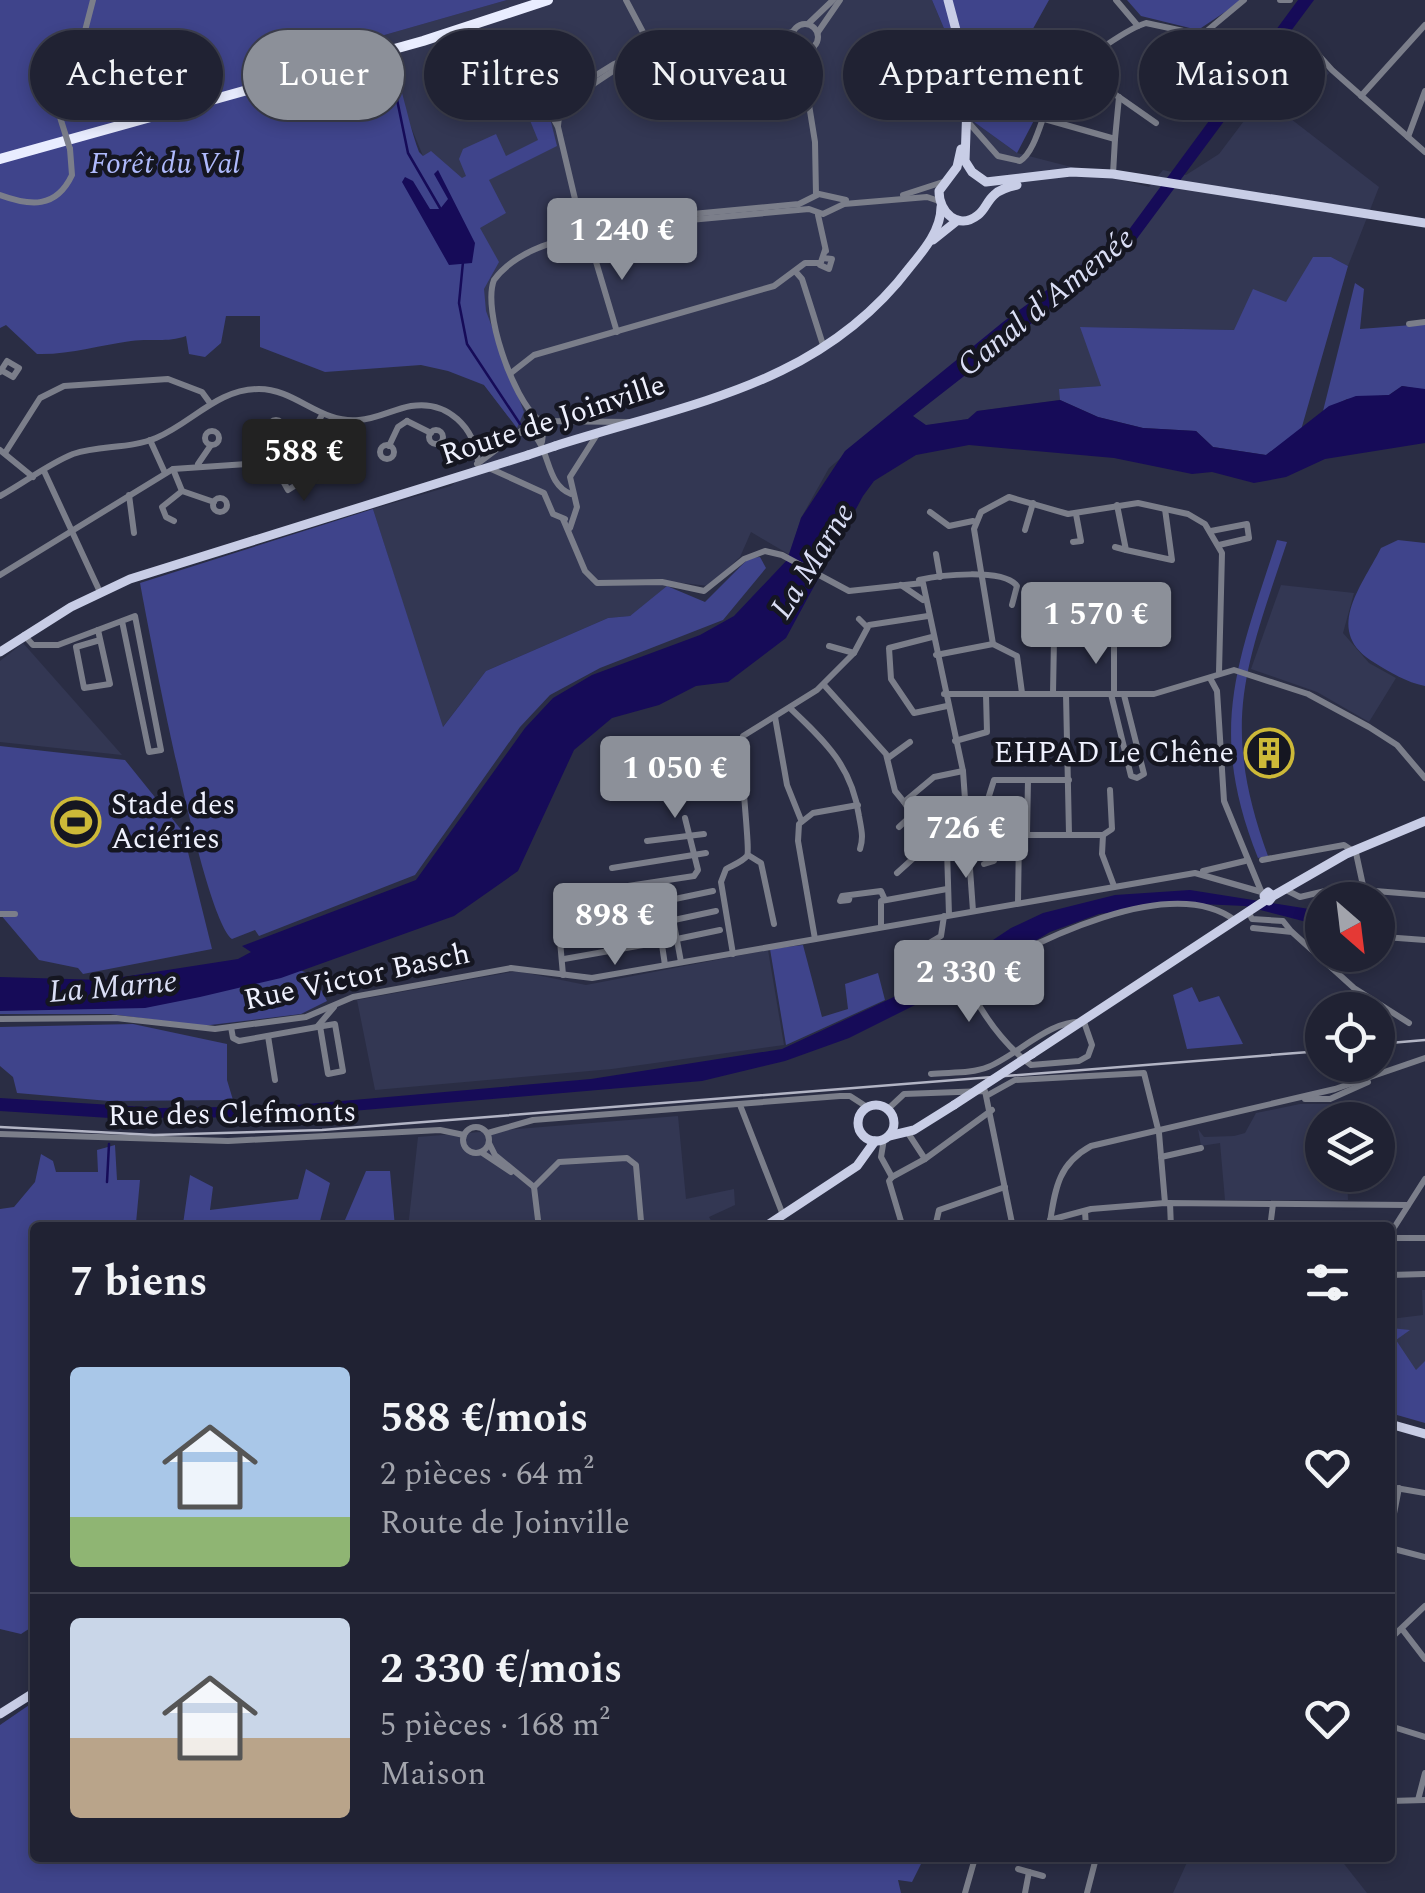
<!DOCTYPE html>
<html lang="fr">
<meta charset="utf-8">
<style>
:root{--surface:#202233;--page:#2d2f3f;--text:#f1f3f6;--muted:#a2a4ac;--line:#3d3f4e;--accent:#8c9099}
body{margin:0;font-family:Spectral,serif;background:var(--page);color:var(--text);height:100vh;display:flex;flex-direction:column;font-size:38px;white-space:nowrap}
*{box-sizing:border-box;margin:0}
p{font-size:32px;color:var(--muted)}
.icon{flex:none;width:55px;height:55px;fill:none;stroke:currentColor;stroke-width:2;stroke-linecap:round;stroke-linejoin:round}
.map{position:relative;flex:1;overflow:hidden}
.drawer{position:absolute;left:30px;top:1222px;width:1365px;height:640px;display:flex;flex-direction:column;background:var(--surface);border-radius:10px;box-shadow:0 5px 15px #0003,0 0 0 2px var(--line)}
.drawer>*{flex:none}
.top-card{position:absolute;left:30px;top:30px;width:1365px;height:90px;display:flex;gap:20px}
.needle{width:65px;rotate:152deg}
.tools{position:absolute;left:1305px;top:882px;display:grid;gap:20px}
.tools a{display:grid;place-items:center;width:90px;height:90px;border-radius:50%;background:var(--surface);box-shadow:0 5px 15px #0003,0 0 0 2px var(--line);font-size:50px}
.price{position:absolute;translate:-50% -85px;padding:0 22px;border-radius:10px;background:var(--accent);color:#fff;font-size:32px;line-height:65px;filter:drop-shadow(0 2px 5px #0008)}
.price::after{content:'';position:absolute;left:50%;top:60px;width:30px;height:22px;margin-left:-15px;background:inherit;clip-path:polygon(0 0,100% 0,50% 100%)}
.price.current{background:#222;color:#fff}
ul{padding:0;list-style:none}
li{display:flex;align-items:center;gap:30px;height:250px;padding:0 40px}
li+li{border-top:2px solid var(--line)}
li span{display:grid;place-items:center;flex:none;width:280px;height:200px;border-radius:10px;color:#555}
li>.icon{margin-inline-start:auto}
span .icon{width:120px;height:120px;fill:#fffc;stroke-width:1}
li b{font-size:42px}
h2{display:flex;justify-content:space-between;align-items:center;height:120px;padding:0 40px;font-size:42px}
.pill{padding:0 35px;border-radius:45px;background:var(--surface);box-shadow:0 5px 15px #0003,0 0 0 2px var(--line);font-size:35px;line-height:90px}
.pill.current{background:var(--accent);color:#fff}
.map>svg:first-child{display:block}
</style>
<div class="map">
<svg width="1425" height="1893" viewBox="0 0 1425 1893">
<rect width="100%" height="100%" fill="#2a2d44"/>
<g fill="#333753">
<polygon points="507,0 932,0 951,45 963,114 1017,153 1149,187 1163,170 1186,175 1219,154 1302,44 1329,73 1291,119 1379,187 1348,266 1331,257 1286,302 1234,330 1081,327 1101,386 1060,389 1060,400 978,411 968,419 923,426 903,406 829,468 801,518 790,555 751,532 740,557 709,586 674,582 630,616 608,618 486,671 442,728 373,509 451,486 517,428 484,385 423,156 404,110 396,62 381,36"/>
<polygon points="1281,585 1354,593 1343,633 1369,663 1396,678 1369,722 1317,692 1251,669"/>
<polygon points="23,643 122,755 0,742 0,661"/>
<polygon points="768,950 784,1045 612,1069 375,1090 357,1000 517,971 586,985"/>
<polygon points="1300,1104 1334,1104 1340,1119 1380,1112 1388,1155 1378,1157 1378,1120 1322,1120 1322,1175 1347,1175 1348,1200 1225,1200 1220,1143 1201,1146 1198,1129 1204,1137 1234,1136 1245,1133 1256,1113"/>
<polygon points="678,1116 686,1199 734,1189 735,1205 709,1217 715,1227 408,1228 418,1137"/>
<polygon points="1422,1290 1425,1290 1425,1422 1390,1413 1390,1319 1423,1315"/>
<polygon points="1189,1858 1330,1858 1341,1860 1367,1893 1173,1893"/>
</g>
<g fill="#3f448b">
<path d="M0 0H507L381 36C401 72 405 114 419 152L423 156 431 151 462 178 466 176 459 159 463 149 496 134 506 156 538 140 529 118 539 113 551 122 557 146 489 180 506 213 480 228 499 262 484 289 486 311 524 412 517 428 484 385 448 371 421 365 325 372 260 347V316H226L221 343 205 357 189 354 186 336C167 343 151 338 131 341 100 345 69 355 37 354L6 325 0 328Z"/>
<polygon points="932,0 1049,0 1020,52 1053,84 1017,153 963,114 951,45"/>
<polygon points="1127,0 1243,0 1198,30 1141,16"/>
<polygon points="1313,257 1331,257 1348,266 1301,430 1266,455 1213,447 1196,431 1143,428 1098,417 1060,400 1059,389 1101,386 1080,327 1234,330 1253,289 1286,302"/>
<polygon points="1355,283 1364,289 1360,329 1425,324 1425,390 1402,386 1389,395 1347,399 1323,411"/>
<path d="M373 509 443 727 486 671 608 618 630 616 667 586 705 602 749 558 760 557 766 568 723 620 600 668 550 695 520 727 415 875 259 936 255 930 232 939C203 917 150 636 140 583Z"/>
<path d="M1277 540 1287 542C1245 669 1220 723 1268 856L1258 858C1207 730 1237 664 1277 540Z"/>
<path d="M1398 540 1425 543V686C1406 682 1391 673 1375 663 1323 632 1360 589 1381 548Z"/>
<polygon points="0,746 125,760 183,832 212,949 83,974 78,968 39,960 0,914"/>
<polygon points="803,945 822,1017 848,1009 845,984 878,973 885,1000 786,1045 770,949"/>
<polygon points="297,969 313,975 327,1001 301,1014 202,1026 110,1014 0,1014 0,1004"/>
<polygon points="1192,987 1199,1002 1219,996 1243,1044 1187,1049 1173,995"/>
<polygon points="133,1024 227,1044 227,1080 233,1100 109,1101 17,1093 13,1077 0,1066 0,1027"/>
<polygon points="115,1145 117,1180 140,1180 136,1223 183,1224 190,1175 213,1187 210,1210 298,1199 306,1169 330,1183 320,1221 342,1227 366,1171 390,1171 395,1227 35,1228 35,1625 21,1634 0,1629 0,1209 14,1207 35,1182 41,1154 53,1161 56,1172 98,1172 97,1150"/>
<polygon points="1390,1328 1410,1330 1396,1340 1416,1370 1425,1361 1425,1423 1390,1413"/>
<polygon points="35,1701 35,1858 924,1858 912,1882 898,1880 901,1893 0,1893 0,1725"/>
</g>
<g fill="#160b58">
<polygon points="1298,0 1314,0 1133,244 913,416 926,425 968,419 977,411 1060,400 1098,417 1143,428 1196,431 1213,447 1266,455 1329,406 1356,396 1389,395 1402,386 1425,389 1425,443 1325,459 1286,477 1254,483 1212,472 1192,474 1114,458 969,445 916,455 874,481 863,496 786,638 728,682 696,686 659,705 612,718 574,750 518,871 454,916 281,978 200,997 145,1008 0,1011 0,977 103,980 238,959 251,952 242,946 416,880 525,728 553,698 592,675 700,635 734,616 787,560 801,518 845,451 1003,322 1128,231"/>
<polygon points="438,170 475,243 472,263 449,265 402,182 405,177 413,181 430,209 440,209 448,199 434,174"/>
<polygon points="1190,890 1322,911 1322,926 1245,906 1179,903 1099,914 1050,932 997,964 849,1038 785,1061 702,1081 282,1117 110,1118 0,1111 0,1098 160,1108 285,1106 591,1079 782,1049 939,976 1011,928 1043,913 1115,895"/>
</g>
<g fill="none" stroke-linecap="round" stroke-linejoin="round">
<g stroke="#160b58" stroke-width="2.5">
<polyline points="394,85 408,153 440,208"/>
<polyline points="463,262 459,303 467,344 520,424"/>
<polyline points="107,1182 109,1144"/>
</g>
<g stroke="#7b7e8a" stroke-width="6">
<polyline points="626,0 654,53"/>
<polyline points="1116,0 1138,26"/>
<polyline points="1280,0 1290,0"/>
<polyline points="809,23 833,0"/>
<circle cx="805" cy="37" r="13"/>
<polyline points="818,32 840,0"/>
<polyline points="1305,40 1332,70 1425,152"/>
<polyline points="800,49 815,142 816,195"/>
<polyline points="812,76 814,47"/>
<polyline points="1096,81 1156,123"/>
<polyline points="557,93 572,90 614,64 653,49 781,36 794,31"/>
<polyline points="1361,96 1425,25"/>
<polyline points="562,105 616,69 646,56 794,44"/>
<polyline points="550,112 558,127 579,216"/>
<polyline points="59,114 59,91 80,50 93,0"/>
<polyline points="1041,118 1115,139 1119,97"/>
<path d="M969 123 998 156 1020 161C1038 150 1043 106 1057 86 1069 69 1126 29 1146 23L1202 35 1244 0"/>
<polyline points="558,126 561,98 555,92 545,93 541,101 544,109 559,110"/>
<polyline points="1408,137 1425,91"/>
<polyline points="1113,174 1115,139"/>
<path d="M0 195C30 206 56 209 72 175L70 149"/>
<polyline points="903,195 943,182"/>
<polyline points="818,215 826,251"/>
<polyline points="592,233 591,245 617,332"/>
<polyline points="566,235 585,215 607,222 799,204 819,194 846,200"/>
<polyline points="823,258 832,259 829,269 820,265 825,250"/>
<polyline points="795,271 802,279 824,348"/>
<polyline points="1409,324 1425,322"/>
<polyline points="0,372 7,361 19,368 13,377 1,370"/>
<polyline points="511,373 534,355 774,286 805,263 820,263"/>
<path d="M538 419C513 399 482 310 494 280 519 246 568 239 602 228L809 209 823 214 844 204 927 197 939 201"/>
<polyline points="539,419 544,425 542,442"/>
<circle cx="276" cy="427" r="7"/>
<polyline points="407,421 431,433"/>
<polyline points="542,421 628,422"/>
<path d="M283 424C306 415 334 439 338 461"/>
<circle cx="436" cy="437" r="7"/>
<circle cx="212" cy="438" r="7"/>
<path d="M519 433 531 432C551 449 545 484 571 494"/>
<polyline points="474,439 486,446 499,446"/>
<polyline points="150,440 165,473"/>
<circle cx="387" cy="452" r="7"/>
<polyline points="389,446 398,427 407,421"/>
<polyline points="0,450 33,477"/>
<polyline points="5,453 40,398 64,386 168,379 202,392 210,403"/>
<circle cx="338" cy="468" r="7"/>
<polyline points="198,464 211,445"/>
<polyline points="477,464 529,425 529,413"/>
<polyline points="489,468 544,493 553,514 565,519"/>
<polyline points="173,469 182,491 162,507 166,517 174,521"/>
<polyline points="44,471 100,592"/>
<path d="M291 477 296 485 288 490 283 481C295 474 312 431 322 415"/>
<polyline points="182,491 214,502"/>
<polyline points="129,495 134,533"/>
<path d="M0 496C24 483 48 464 73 454 100 445 130 449 156 438 192 423 217 389 259 389 296 389 320 424 359 420 377 419 394 409 411 406 448 400 475 428 478 462"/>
<circle cx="220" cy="505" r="7"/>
<polyline points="1117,505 1126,550 1172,560 1165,509"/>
<polyline points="930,512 949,526 973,521"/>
<polyline points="563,519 585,571 597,583 662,582 704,591 744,559 765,551 782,555 849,591 923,583 963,771 973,911"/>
<polyline points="570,528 577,507 570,477 598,433"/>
<polyline points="1025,530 1033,503"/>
<polyline points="1211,531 1247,524 1249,538 1219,545"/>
<polyline points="1073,542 1081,541 1076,514"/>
<polyline points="1115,547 1126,550"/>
<polyline points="936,554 940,577"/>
<polyline points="0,575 173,469 247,464"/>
<path d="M919 580C940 575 1003 568 1017 586L1012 605"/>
<polyline points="901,585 923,600"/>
<polyline points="859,619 867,627"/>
<polyline points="1114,626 1114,694"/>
<polyline points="98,630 110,684 84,688 76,647 100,640"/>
<polyline points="24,635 33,645 58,645 135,616 161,750 149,752 122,621"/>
<polyline points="932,637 889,648 891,679 914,713 947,706"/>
<polyline points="993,644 974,529 981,512 1009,497 1068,514 1138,503 1188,514 1205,524 1222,553 1219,672"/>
<polyline points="993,644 1017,656 1022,693"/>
<polyline points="829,646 854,653"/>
<polyline points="936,655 993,644"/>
<polyline points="1210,678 1217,691 1224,801 1261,891"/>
<polyline points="824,685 886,754 895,791 904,802"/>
<polyline points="1053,693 1054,639 1114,640"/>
<polyline points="944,694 1154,694 1234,670 1308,694 1369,727 1397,745 1425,778"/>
<polyline points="1066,694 1069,834"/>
<polyline points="1111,694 1131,776 1137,778 1144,774 1124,695"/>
<path d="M791 709C826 742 852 767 859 816 861 828 864 837 860 849"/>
<polyline points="775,717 787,785 801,820"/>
<polyline points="955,741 987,732 986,695"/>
<polyline points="888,758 910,742"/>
<polyline points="714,782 740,787"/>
<polyline points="983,801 988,799 994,780 1069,780"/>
<polyline points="899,827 912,815 904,802 934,777 963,771"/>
<polyline points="1027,833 1028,780"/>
<polyline points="1103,835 1112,829 1110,790"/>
<polyline points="647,841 704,834"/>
<polyline points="947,850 949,915"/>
<polyline points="748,855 761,863 774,924"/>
<polyline points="1262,860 1344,845 1356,853 1364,890"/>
<polyline points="984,864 994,861 997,835 1019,835"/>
<polyline points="612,868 706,853"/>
<polyline points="1203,871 1245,861"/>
<polyline points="897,873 918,854 958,848"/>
<polyline points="666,881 681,962"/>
<polyline points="653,885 665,965"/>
<polyline points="1288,891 1300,897 1338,888 1425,895"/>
<polyline points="582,893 694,876 698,870 685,818"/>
<polyline points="850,895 849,900 840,901 842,896 881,891 885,900"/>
<polyline points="670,900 713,891"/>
<polyline points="1018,902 1019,835 1103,835 1102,854 1114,886"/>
<polyline points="611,913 653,903"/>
<polyline points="1249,913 1252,919 1283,921 1291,931"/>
<polyline points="0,914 15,914"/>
<polyline points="558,918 563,975"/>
<polyline points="674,920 716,911"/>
<polyline points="881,927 881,901 947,889"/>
<polyline points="1253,928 1292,932 1354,988 1409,1023"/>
<polyline points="614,932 656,922"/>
<polyline points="1384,937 1425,940"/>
<polyline points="677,939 720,930"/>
<polyline points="815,939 798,841 799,824 813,813 858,805"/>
<path d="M733 954 721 882 726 869C733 865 742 862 747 856 751 850 738 760 743 736L817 690 854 653 869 625 928 616"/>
<polyline points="564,959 660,942"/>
<polyline points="902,959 941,936 944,916"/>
<polyline points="0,1019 116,1018 215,1029 306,1017 353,997 511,968 592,978 1195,873 1265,893"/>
<polyline points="231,1027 233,1038 239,1041 317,1027 334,1007"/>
<polyline points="317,1027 335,1024 343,1071 328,1074 320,1026"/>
<polyline points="268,1036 275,1080"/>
<path d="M931 1074C949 1072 971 1074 988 1067 1018 1055 1050 1019 1084 1022L1092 1045 1088 1056 1079 1061 1031 1065C1004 1045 985 1018 969 988L974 978C1032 943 1171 871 1236 921"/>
<polyline points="988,1095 1015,1080 1144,1073 1159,1133 1165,1203"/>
<polyline points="1305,1099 1330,1099 1368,1082"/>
<polyline points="740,1105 783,1215"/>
<polyline points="888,1109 904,1094 985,1091 1013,1228"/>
<circle cx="476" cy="1140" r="13"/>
<polyline points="488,1133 533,1120 840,1096 850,1096 867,1107"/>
<polyline points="0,1134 228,1141 440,1130 464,1135"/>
<polyline points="884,1139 881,1157 892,1177 925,1159 908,1133"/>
<polyline points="489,1143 495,1155 534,1187 539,1228"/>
<polyline points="481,1152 511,1172"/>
<polyline points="1161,1157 1201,1148"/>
<polyline points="925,1159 992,1110"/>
<polyline points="892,1177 889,1181 903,1228"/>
<polyline points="534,1187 559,1162 627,1158 636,1165 641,1221 635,1228"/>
<polyline points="1170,1203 1171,1228"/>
<polyline points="1085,1211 1086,1228"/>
<polyline points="1050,1220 1091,1209 1165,1203 1408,1205"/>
<polyline points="1306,1225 1306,1228"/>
<polyline points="926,1228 936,1223 939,1210 1005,1187"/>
<path d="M1049 1228C1055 1192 1056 1165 1091 1146L1335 1089 1425 1058"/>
<polyline points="1270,1228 1273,1204"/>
<polyline points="1390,1234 1425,1179"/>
<polyline points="1390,1238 1425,1238"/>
<polyline points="1390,1275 1425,1274"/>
<polyline points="1390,1487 1425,1493"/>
<polyline points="1390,1534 1399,1488"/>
<polyline points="1390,1548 1425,1557"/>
<polyline points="1402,1629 1425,1659"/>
<polyline points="1390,1639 1425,1606"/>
<polyline points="1390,1726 1425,1737"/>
<polyline points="1418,1800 1425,1773"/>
<polyline points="1390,1801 1425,1800"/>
<polyline points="1272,1858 1283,1858"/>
<polyline points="1018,1869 1043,1876"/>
<polyline points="965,1893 975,1858"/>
<polyline points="1025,1893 1029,1872"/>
<polyline points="1087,1893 1096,1858"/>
</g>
<g stroke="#c8cde6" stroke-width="9">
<polyline points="948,0 968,75 965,161 972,172 986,182 1071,172 1113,174 1425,223"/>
<path d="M961 149 957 167 939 191C939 212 958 231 978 215 985 210 987 201 994 195 1000 189 1008 187 1017 185"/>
<polyline points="933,240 958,220"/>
<path d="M555 446C689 403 820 386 910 267 924 250 941 230 941 207"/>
<polyline points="0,652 71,607 130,579 528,455"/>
<polyline points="1273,896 1269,901 1264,896 1268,892 1273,896 1346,854 1425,821"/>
<polyline points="1032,1054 1266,900"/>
<circle cx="876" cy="1123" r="18"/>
<polyline points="889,1136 914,1130 954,1105"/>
<polyline points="763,1228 857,1166 875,1141"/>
<polyline points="1390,1424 1425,1434"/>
<polyline points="0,1714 35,1692"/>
</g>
<polyline stroke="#e9edff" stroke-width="10" points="0,159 423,41 548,0"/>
<g stroke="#b3b5c5" stroke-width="2.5">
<polyline points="1378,1044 1425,1040"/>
<polyline points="0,1127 154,1135 322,1130 1322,1051"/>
</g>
<polyline stroke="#7b7e8a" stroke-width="6" points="59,114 70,149"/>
<g stroke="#c8cde6" stroke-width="9">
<polyline points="528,455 555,446"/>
<polyline points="954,1105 1032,1054"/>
</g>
</g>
<defs>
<g id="building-ring" transform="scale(2.5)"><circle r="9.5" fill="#151621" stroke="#cdb938" stroke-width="1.5"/><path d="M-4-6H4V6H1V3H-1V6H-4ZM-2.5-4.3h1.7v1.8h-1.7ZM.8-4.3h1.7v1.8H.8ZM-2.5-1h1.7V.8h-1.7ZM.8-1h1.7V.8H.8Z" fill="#cdb938"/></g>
<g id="stadium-ring" transform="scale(2.5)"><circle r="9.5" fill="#151621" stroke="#cdb938" stroke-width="1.5"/><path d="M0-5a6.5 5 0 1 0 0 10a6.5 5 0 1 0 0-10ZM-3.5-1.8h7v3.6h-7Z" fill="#cdb938"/></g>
</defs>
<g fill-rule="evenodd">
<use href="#building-ring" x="1269" y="753"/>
<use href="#stadium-ring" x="76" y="822"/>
</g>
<g text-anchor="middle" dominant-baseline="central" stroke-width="9" stroke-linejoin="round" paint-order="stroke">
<g font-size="30" font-style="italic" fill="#afbafc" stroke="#151621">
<text x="165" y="164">Forêt du Val</text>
</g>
<g font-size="30" fill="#eff1fe" stroke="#151621">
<text transform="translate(553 420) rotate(-18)">Route de Joinville</text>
<text transform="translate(357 977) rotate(-12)">Rue Victor Basch</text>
<text transform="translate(232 1114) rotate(-1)">Rue des Clefmonts</text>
</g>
<g font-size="30" fill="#eff1fe" stroke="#151621" text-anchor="end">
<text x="1234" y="753">EHPAD Le Chêne</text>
<text x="111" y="805" text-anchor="start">Stade des<tspan x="111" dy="34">Aciéries</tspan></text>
</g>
<g font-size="32" font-style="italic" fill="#dadef5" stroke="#151621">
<text transform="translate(1046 302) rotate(-39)">Canal d'Amenée</text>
<text transform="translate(813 561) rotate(-58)">La Marne</text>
<text transform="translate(113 987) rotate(-5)">La Marne</text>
</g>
</g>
</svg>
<div class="tools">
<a><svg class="needle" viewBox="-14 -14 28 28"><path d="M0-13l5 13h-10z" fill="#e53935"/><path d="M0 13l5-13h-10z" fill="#a2a4ac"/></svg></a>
<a><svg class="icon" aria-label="locate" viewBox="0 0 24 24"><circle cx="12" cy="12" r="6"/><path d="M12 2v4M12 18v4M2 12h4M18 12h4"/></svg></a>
<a><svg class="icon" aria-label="layers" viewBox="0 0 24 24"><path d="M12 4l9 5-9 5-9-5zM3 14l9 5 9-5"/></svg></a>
</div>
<b class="price" style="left:622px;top:283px">1 240 €</b>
<b class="price current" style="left:304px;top:504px">588 €</b>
<b class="price" style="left:1096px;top:667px">1 570 €</b>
<b class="price" style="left:675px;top:821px">1 050 €</b>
<b class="price" style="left:966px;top:881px">726 €</b>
<b class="price" style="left:615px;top:968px">898 €</b>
<b class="price" style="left:969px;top:1025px">2 330 €</b>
<div class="top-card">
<a class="pill">Acheter</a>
<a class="pill current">Louer</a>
<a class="pill">Filtres</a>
<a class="pill">Nouveau</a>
<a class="pill">Appartement</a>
<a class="pill">Maison</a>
</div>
<section class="drawer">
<h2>7 biens<svg class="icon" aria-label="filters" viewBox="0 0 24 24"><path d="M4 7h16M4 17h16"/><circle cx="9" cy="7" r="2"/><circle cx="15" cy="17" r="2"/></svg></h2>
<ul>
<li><span style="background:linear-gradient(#a9c7e8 75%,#8fb573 0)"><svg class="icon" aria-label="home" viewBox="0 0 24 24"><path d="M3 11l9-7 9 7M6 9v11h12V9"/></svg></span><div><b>588 €/mois</b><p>2 pièces · 64 m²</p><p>Route de Joinville</p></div><svg class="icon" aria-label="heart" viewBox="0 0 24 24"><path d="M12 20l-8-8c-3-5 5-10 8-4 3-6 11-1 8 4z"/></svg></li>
<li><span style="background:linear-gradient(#c9d6e8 60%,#b9a48a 0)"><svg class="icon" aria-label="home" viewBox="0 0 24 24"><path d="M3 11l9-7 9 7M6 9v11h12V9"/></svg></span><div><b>2 330 €/mois</b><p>5 pièces · 168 m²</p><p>Maison</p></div><svg class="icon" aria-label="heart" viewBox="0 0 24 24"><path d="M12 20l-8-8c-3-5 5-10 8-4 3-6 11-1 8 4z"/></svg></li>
</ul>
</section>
</div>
